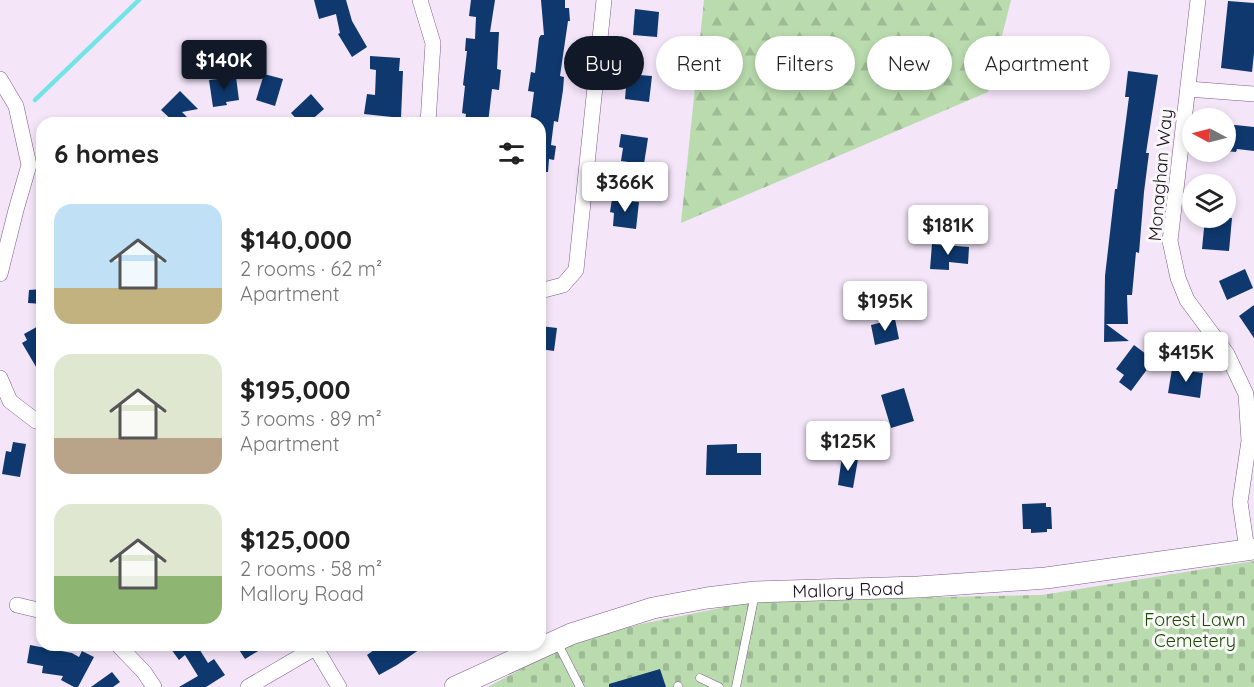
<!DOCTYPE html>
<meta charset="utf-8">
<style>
:root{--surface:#fff;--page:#f6f6f6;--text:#222;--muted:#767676;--accent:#111827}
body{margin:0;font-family:Quicksand,sans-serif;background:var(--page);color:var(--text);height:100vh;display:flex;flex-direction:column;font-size:22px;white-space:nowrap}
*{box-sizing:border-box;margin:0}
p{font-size:20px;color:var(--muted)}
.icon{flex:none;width:33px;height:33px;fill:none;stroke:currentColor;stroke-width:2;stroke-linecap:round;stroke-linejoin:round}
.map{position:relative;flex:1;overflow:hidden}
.details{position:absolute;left:36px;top:117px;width:510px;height:534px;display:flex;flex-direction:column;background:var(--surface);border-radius:18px;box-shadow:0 3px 9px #0003}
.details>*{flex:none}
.top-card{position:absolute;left:564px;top:36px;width:570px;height:54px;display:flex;gap:12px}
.needle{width:39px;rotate:277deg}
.controls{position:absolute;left:1182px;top:108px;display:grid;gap:12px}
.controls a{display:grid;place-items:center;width:54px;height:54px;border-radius:50%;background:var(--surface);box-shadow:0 3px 9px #0003;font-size:30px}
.price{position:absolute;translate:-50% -51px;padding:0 14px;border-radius:6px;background:#fff;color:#222;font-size:20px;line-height:39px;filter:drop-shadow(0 2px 3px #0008)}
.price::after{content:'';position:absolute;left:50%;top:36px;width:18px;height:14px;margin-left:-9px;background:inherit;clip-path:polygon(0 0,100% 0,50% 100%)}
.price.current{background:var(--accent);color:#fff}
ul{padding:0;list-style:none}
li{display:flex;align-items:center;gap:18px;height:150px;padding:0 18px}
li span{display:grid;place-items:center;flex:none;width:168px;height:120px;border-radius:18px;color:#555}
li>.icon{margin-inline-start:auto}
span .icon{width:72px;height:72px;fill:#fffc;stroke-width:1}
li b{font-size:26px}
h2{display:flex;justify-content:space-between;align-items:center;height:72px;padding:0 18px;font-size:26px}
.chip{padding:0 21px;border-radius:27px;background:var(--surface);box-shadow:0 3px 9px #0003;font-size:21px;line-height:54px}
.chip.current{background:var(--accent);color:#fff}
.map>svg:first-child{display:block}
</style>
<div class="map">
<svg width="1254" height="687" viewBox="0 0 1254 687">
<defs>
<pattern id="forest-firs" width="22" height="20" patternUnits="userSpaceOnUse" patternTransform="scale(1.5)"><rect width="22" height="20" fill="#b9dbad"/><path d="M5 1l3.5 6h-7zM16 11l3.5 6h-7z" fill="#9ebb95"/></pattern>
<pattern id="cemetery-stones" width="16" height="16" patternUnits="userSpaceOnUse" patternTransform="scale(1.5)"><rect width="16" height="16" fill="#b9dbad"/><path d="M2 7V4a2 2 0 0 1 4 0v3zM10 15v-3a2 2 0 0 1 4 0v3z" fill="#9ebb95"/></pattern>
</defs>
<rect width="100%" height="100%" fill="#f4e5f9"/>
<polygon fill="url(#forest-firs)" points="704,0 1011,0 988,92 681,223"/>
<polygon fill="url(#cemetery-stones)" points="1254,561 1254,687 488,687 549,654 587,639 641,624 755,601 1042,595"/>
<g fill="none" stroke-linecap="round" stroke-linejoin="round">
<polyline stroke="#70e4e7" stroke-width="4.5" points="35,100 139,0"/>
</g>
<g fill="#0e386e">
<polygon points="314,0 346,0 352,21 367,47 352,57 338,34 340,33 336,14 319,19"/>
<polygon points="471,0 495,0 490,32 499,32 497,69 501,70 499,90 492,89 488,123 465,123 466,114 462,113 465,86 463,85 467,51 465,51 466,38 475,39 476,17 469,16"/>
<polygon points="541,0 565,0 565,8 569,8 570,21 568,21 560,76 564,77 563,90 558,122 554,121 551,145 556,146 554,160 549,159 548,172 540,172 540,123 530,123 534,92 528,91 531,72 535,73 539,38 541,35 544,35"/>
<polygon points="1228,1 1254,3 1254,53 1252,72 1221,68"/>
<polygon points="635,9 659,12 657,37 633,35"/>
<polygon points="370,56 400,58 399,71 403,71 401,118 364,114 367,94 375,95 376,70 370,69"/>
<polygon points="1128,71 1158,75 1146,153 1149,153 1144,192 1139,253 1136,252 1132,295 1127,295 1128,324 1106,324 1129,341 1104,342 1105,276 1115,189 1117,189 1129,97 1125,97"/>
<polygon points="264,74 283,79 275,106 256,100"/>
<polygon points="627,74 652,76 649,102 625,99"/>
<polygon points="236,77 239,100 226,102 227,105 213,107 209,80"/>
<polygon points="180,91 198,109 182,112 193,123 175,123 161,110"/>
<polygon points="311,94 324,109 308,123 300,123 291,113"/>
<polygon points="1226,124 1254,127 1254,151 1237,149 1236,152 1226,151"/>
<polygon points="621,134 648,138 644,164 621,161 623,148 619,147"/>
<polygon points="612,199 639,202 636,229 613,226 614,213 610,212"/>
<polygon points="1205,218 1232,218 1229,251 1202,249"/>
<polygon points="932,244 969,247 968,264 949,262 949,270 930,269"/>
<polygon points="1245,269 1253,288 1227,300 1219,281"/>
<polygon points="42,289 42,304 28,303 29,290"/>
<polygon points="1254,305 1254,338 1239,316"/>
<polygon points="895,319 899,339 875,345 871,325"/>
<polygon points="42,324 42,377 22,343 27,340 24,334"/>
<polygon points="540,326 557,328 554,351 540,349"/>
<polygon points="1134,345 1154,360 1131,391 1119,382 1124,375 1116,369"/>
<polygon points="1172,369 1203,373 1200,398 1168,393"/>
<polygon points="904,388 914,421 891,428 881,395"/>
<polygon points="13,442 26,444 20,477 2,474 6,451 11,452"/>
<polygon points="737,444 737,453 761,453 761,475 706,475 707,445"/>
<polygon points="842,456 858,459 853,488 838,485"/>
<polygon points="1046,503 1046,507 1051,507 1052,529 1047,529 1047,532 1031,533 1031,529 1023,529 1022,504"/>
<polygon points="30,645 72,653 79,657 82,651 94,657 78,687 74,687 61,680 63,676 42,673 43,666 27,663"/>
<polygon points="168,645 200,645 198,647 208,663 214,659 225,675 206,687 179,687 198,676 185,655 179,660"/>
<polygon points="236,645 268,645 245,659"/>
<polygon points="381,645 426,645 397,665 379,675 367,655"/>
<polygon points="660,669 666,687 609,687 609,684"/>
<polygon points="112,672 120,682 113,687 91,687"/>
</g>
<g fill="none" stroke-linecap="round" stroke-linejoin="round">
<g stroke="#7e5c8a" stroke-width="9">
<g id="lane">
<polyline points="557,642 580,687"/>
<polyline points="700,678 719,687"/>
<polyline points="678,686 678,687"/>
<polyline points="736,687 755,594"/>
</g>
</g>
<g stroke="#7e5c8a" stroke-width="16">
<g id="street">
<polyline points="420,0 433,43 428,123"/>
<polyline points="1198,0 1170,241 1178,278 1187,300 1227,354 1246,394 1249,441 1240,502 1247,550"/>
<polyline points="0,79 16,106 29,165 16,210 0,274"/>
<polyline points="1188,89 1254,94"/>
<polyline points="540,291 563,285 576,270 604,0"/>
<polyline points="0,378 10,401 36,421 42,422"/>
<polyline points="17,605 42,611"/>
<polyline points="118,645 144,672 154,687"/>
<polyline points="314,645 339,687"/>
<polyline points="248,687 320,645"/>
</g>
</g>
<g stroke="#7e5c8a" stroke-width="22">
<g id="secondary">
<path id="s1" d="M455 687 571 634 653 608 707 598 755 592 918 587 1046 578 1254 549"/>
</g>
</g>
<use href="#lane" stroke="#fff" stroke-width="8"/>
<use href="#street" stroke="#fff" stroke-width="15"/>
<use href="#secondary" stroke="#fff" stroke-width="21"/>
</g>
<g text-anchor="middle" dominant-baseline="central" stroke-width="6" stroke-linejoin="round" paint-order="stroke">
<g font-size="18" fill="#1b0e20" stroke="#f8f8f8">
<text transform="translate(1160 175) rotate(-85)">Monaghan Way</text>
<text stroke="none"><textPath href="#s1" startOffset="410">Mallory Road</textPath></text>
</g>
<g font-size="18" fill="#1e4b03" stroke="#f8f8f8">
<text x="1195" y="619">Forest Lawn<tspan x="1195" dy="21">Cemetery</tspan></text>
</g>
</g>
</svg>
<div class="controls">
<a><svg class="needle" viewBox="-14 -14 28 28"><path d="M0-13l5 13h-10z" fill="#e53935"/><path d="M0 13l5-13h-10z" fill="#767676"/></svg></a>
<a><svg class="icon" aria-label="layers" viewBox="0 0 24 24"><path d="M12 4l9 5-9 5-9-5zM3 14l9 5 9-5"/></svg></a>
</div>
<b class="price current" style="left:224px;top:91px">$140K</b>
<b class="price" style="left:625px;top:213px">$366K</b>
<b class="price" style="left:948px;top:256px">$181K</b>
<b class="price" style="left:885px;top:332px">$195K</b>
<b class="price" style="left:1186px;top:383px">$415K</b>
<b class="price" style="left:848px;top:472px">$125K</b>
<div class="top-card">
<a class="chip current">Buy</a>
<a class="chip">Rent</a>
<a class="chip">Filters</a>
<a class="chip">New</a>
<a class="chip">Apartment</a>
</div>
<section class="details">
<h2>6 homes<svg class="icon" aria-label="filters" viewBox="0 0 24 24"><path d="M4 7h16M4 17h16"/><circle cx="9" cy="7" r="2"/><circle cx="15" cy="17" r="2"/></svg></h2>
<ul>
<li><span style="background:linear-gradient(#bfe0f5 70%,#c2b280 0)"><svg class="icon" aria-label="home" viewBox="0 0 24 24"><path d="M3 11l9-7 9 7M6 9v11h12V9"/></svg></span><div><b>$140,000</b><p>2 rooms · 62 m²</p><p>Apartment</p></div></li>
<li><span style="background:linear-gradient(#dfe7d0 70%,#b9a48a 0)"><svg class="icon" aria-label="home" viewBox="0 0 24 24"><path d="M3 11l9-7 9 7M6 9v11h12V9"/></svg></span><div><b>$195,000</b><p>3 rooms · 89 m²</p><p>Apartment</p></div></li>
<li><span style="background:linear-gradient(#dfe7d0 60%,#8fb573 0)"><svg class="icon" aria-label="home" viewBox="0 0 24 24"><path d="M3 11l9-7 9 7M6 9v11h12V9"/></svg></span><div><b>$125,000</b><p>2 rooms · 58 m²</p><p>Mallory Road</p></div></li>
</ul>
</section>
</div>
